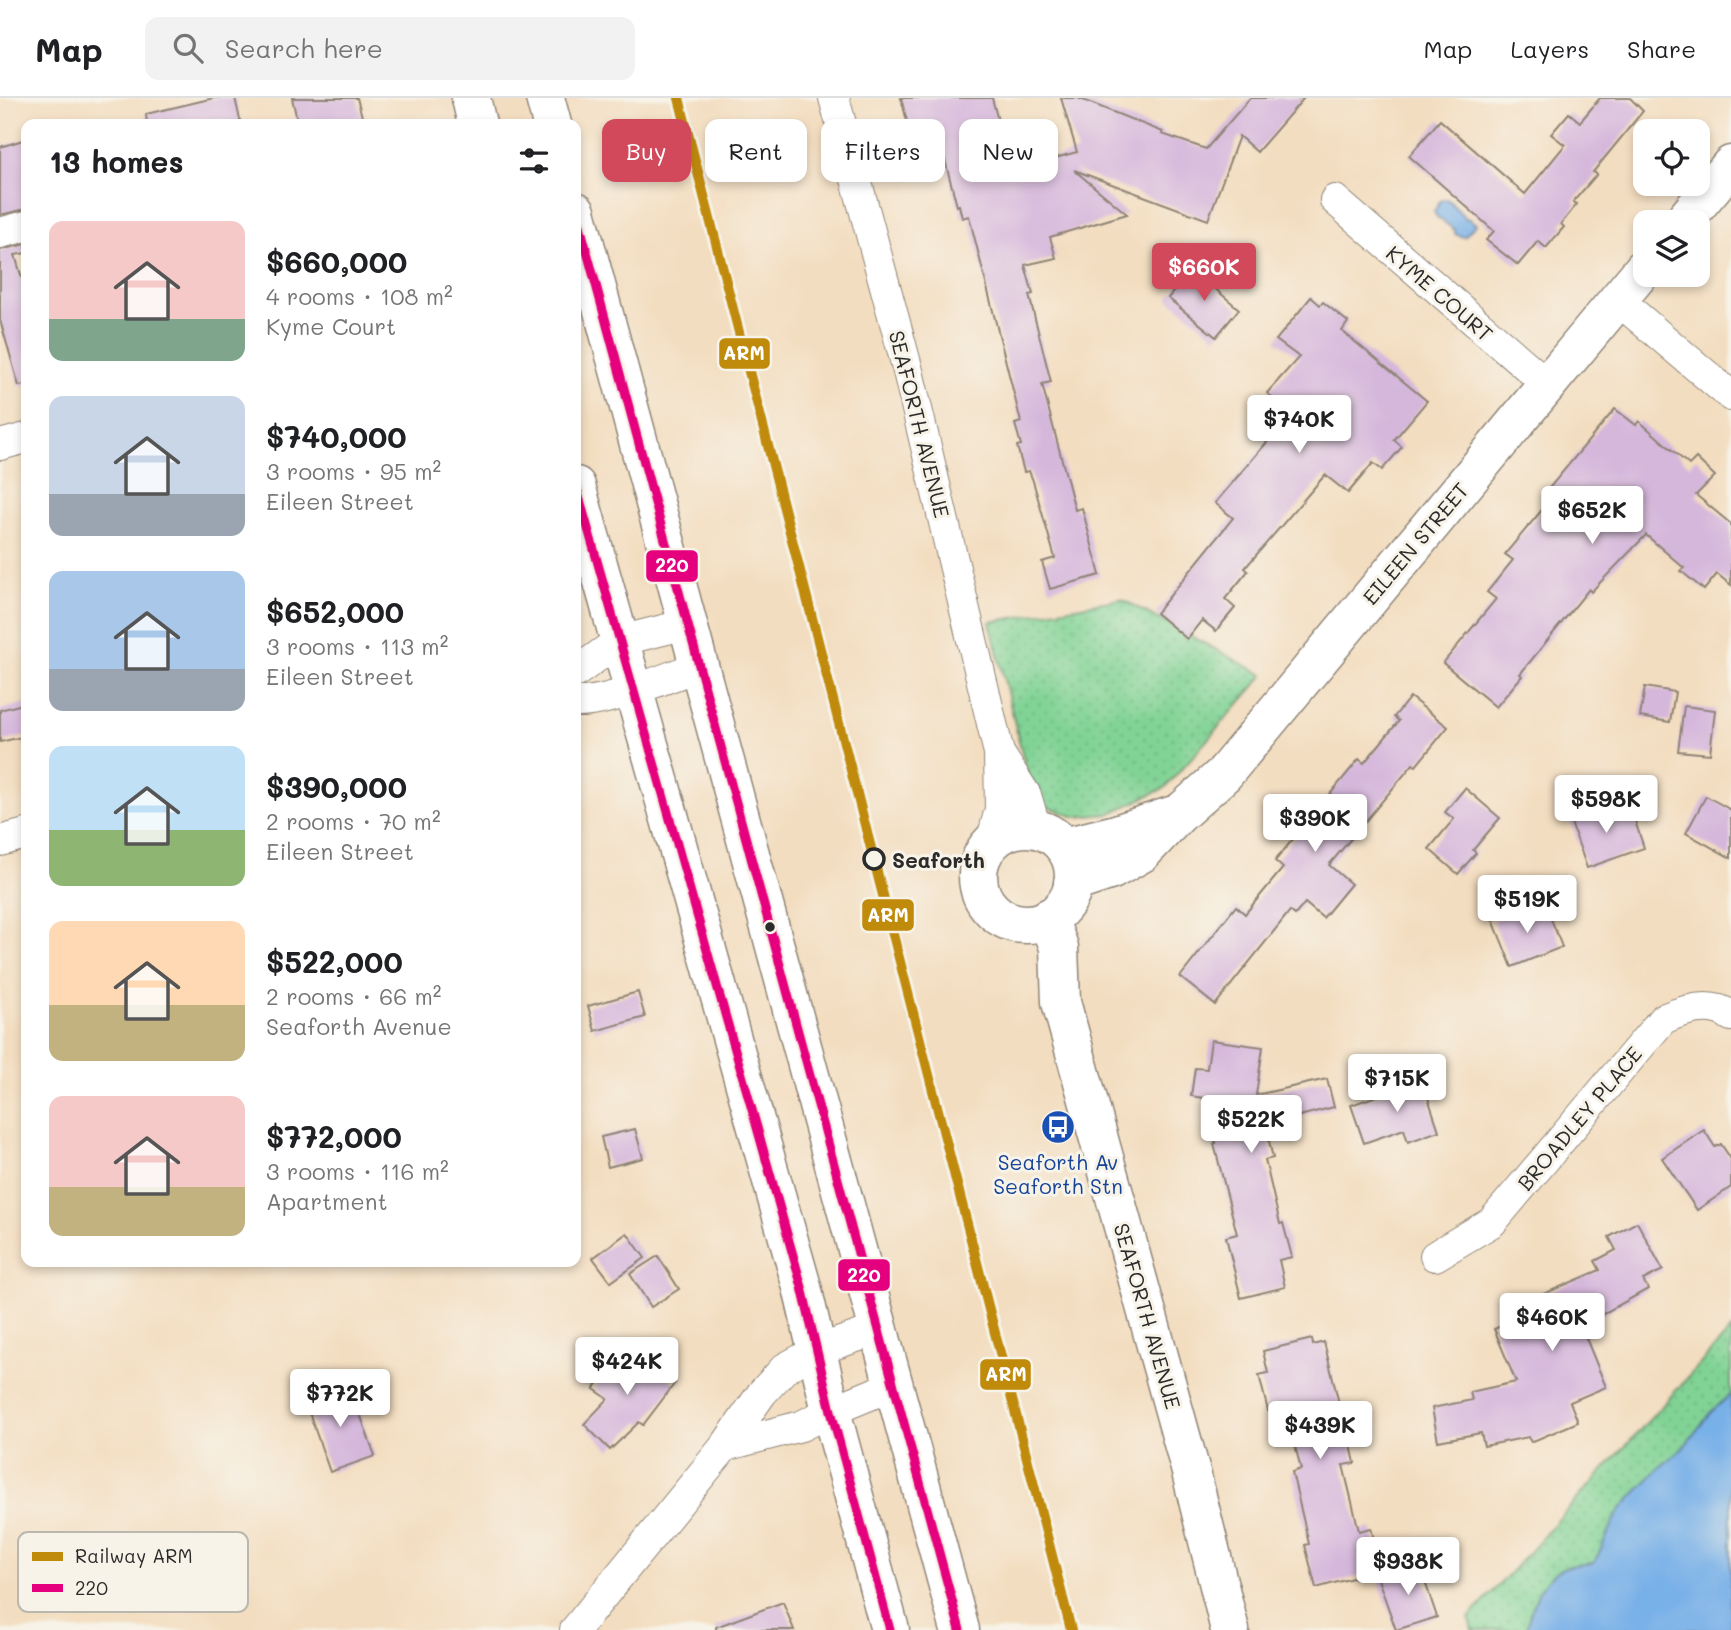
<!DOCTYPE html>
<meta charset="utf-8">
<style>
:root{--surface:#fff;--page:#f2f2f2;--text:#202124;--muted:#757577;--line:#e0e0e0;--accent:#d1495b}
body{margin:0;font-family:Mali,sans-serif;background:var(--page);color:var(--text);height:100vh;display:flex;flex-direction:column;font-size:26px;white-space:nowrap}
*{box-sizing:border-box;margin:0}
p{font-size:23px;color:var(--muted)}
.icon{flex:none;width:38px;height:38px;fill:none;stroke:currentColor;stroke-width:2;stroke-linecap:round;stroke-linejoin:round}
.map{position:relative;flex:1;overflow:hidden}
.drawer{position:absolute;left:21px;top:21px;width:560px;height:1148px;display:flex;flex-direction:column;background:var(--surface);border-radius:14px;box-shadow:0 4px 10px #0003}
.drawer>*{flex:none}
.hud{position:absolute;left:602px;top:21px;width:665px;height:63px;display:flex;gap:14px}
.fabs{position:absolute;left:1633px;top:21px;display:grid;gap:14px}
.fabs a{display:grid;place-items:center;width:77px;height:77px;border-radius:14px;background:var(--surface);box-shadow:0 4px 10px #0003;font-size:35px}
.price{position:absolute;translate:-50% -60px;padding:0 16px;border-radius:7px;background:#fff;color:#222;font-size:23px;line-height:46px;filter:drop-shadow(0 2px 4px #0008)}
.price::after{content:'';position:absolute;left:50%;top:42px;width:21px;height:16px;margin-left:-10px;background:inherit;clip-path:polygon(0 0,100% 0,50% 100%)}
.price.active{background:var(--accent);color:#fff}
ul{padding:0;list-style:none}
li{display:flex;align-items:center;gap:21px;height:175px;padding:0 28px}
li span{display:grid;place-items:center;flex:none;width:196px;height:140px;border-radius:14px;color:#555}
li>.icon{margin-inline-start:auto}
span .icon{width:84px;height:84px;fill:#fffc;stroke-width:1}
li b{font-size:30px}
h2{display:flex;justify-content:space-between;align-items:center;height:84px;padding:0 28px;font-size:30px}
.chip{padding:0 24px;border-radius:14px;background:var(--surface);box-shadow:0 4px 10px #0003;font-size:24px;line-height:63px}
.chip.active{background:var(--accent);color:#fff}
header{display:flex;align-items:center;gap:42px;box-sizing:border-box;height:98px;padding:0 35px;background:var(--surface);border-bottom:2px solid var(--line)}
header strong{font-size:33px}
nav{display:flex;gap:38px;margin-inline-start:auto;font-size:24px}
.search{width:490px;height:63px;background:var(--page);display:flex;align-items:center;gap:18px;box-sizing:border-box;padding:0 24px;border-radius:14px;color:var(--muted);font-size:26px}
.map>svg:first-child{display:block}
</style>
<header>
<strong>Map</strong>
<div class="search"><svg class="icon" aria-label="search" viewBox="0 0 24 24"><circle cx="10" cy="10" r="6"/><path d="M15 15l6 6"/></svg>Search here</div>
<nav><a>Map</a><a>Layers</a><a>Share</a></nav>
</header>
<div class="map">
<svg width="1731" height="1532" viewBox="0 0 1731 1532">
<defs>
<pattern id="grass-dots" width="8" height="8" patternUnits="userSpaceOnUse" patternTransform="scale(1.75)"><rect width="8" height="8" fill="#81d395"/><path d="M2 2h.1M6 6h.1" fill="none" stroke="#70b581" stroke-width="1.8" stroke-linecap="round"/></pattern>
</defs>
<rect width="100%" height="100%" fill="#f7f3e8"/>
<filter id="ink" filterUnits="userSpaceOnUse"><feTurbulence type="fractalNoise" baseFrequency=".0143" numOctaves="2"/><feDisplacementMap in="SourceGraphic" scale="14" xChannelSelector="R" yChannelSelector="G"/><feConvolveMatrix kernelMatrix="1 2 1 2 8 2 1 2 1" color-interpolation-filters="sRGB"/></filter>
<filter id="wash" filterUnits="userSpaceOnUse"><feTurbulence type="fractalNoise" baseFrequency=".00686" numOctaves="4" result="noise"/><feDisplacementMap in="SourceGraphic" scale="28" xChannelSelector="R" yChannelSelector="G"/><feGaussianBlur stdDeviation="1.57" result="paint"/><feColorMatrix in="noise" values="0 0 0 0 0 0 0 0 0 0 0 0 0 0 0 0 0 1.4 0 .05"/><feComposite in="paint" operator="in"/></filter>
<g filter="url(#wash)">
<rect width="100%" height="100%" fill="#f3ddc0"/>
<g fill="url(#grass-dots)" stroke="#567f60" stroke-width="2">
<polygon points="1121,501 1264,577 1165,690 1109,716 1076,719 1034,704 990,524"/>
<polygon points="1731,1232 1731,1532 1472,1532 1469,1520"/>
</g>
<g fill="#78b0e8" stroke="#526e8a" stroke-width="2">
<polygon points="1446,101 1450,103 1465,120 1469,121 1476,126 1464,139 1455,136 1455,132 1437,119 1434,114 1440,103"/>
<path d="M1731 1296V1532H1526C1532 1508 1540 1478 1566 1469 1575 1466 1585 1466 1594 1465L1619 1413 1659 1370 1683 1350 1710 1315Z"/>
</g>
<g id="blocks">
<g fill="#d6b7dc">
<polygon points="214,0 235,0 241,26 147,26 146,16"/>
<polygon points="292,0 357,0 364,26 298,26"/>
<polygon points="901,0 992,0 1011,72 1077,54 1061,0 1078,0 1163,34 1162,36 1206,51 1250,0 1304,0 1257,54 1239,38 1208,122 1074,72 1127,116 1050,139 1056,160 1025,167 1033,196 1029,197 1051,284 1042,286 1075,412 1082,410 1100,477 1050,491 1042,464 1055,460 1033,383 1029,373 1024,374 1017,348 1021,347 1015,326 1021,324 969,118 962,120 959,107 957,108 936,28 910,35"/>
<polygon points="1600,0 1630,0 1643,13 1593,74 1597,76 1573,104 1577,106 1561,126 1564,129 1546,150 1538,143 1518,167 1486,142 1494,133 1409,58 1440,22 1525,96 1565,47 1551,36 1569,15 1580,24"/>
<polygon points="26,41 26,111 0,117 0,49"/>
<polygon points="26,146 26,155 15,157 26,194 26,287 19,288 0,222 0,152"/>
<polygon points="1192,171 1239,211 1216,239 1168,200"/>
<polygon points="1311,199 1320,207 1323,204 1348,224 1342,233 1427,303 1394,342 1402,349 1382,372 1373,365 1348,395 1325,377 1245,470 1248,473 1225,501 1235,510 1216,533 1202,522 1187,541 1156,515 1233,420 1215,405 1291,316 1267,295 1299,259 1276,242"/>
<polygon points="1615,311 1636,327 1639,323 1689,367 1696,360 1715,378 1696,397 1731,426 1731,487 1717,476 1704,492 1681,473 1684,470 1646,437 1591,494 1589,491 1520,576 1522,578 1496,609 1443,565 1496,501 1487,494 1513,462 1505,456 1552,400 1545,395"/>
<polygon points="1645,589 1675,594 1670,624 1640,619"/>
<polygon points="1410,599 1448,629 1416,668 1413,666 1329,767 1351,786 1323,820 1305,805 1295,817 1290,813 1215,907 1180,879 1236,808 1245,816 1283,770 1275,763 1359,661 1364,665 1399,623 1394,619"/>
<polygon points="26,605 26,638 0,644 0,612"/>
<polygon points="1684,608 1715,612 1710,656 1678,653"/>
<polygon points="1465,690 1500,720 1473,752 1476,755 1458,776 1429,751 1454,721 1445,714"/>
<polygon points="1706,698 1731,712 1731,760 1686,735"/>
<polygon points="1602,708 1606,720 1631,711 1644,750 1587,770 1569,719"/>
<polygon points="1546,808 1562,849 1512,869 1493,822 1521,810 1524,817"/>
<polygon points="638,894 645,919 595,933 588,908"/>
<polygon points="1211,942 1263,949 1256,997 1327,981 1334,1009 1265,1027 1273,1060 1265,1062 1280,1126 1283,1125 1292,1159 1279,1162 1285,1189 1241,1200 1226,1139 1237,1136 1214,1046 1216,1045 1203,1000 1191,998 1195,970 1207,971"/>
<polygon points="1422,982 1439,1033 1408,1044 1404,1031 1364,1045 1351,1007"/>
<polygon points="635,1031 643,1060 608,1069 601,1039"/>
<polygon points="1704,1032 1715,1049 1721,1046 1731,1061 1731,1089 1697,1112 1662,1060"/>
<polygon points="1637,1124 1663,1172 1643,1182 1648,1191 1581,1228 1606,1289 1570,1304 1578,1324 1531,1344 1528,1339 1484,1348 1481,1335 1438,1343 1432,1310 1472,1302 1470,1294 1516,1284 1494,1231 1546,1209 1541,1197 1600,1172 1595,1163 1616,1152 1609,1139"/>
<polygon points="627,1135 645,1160 611,1184 593,1160"/>
<polygon points="658,1158 679,1191 651,1209 630,1176"/>
<polygon points="1312,1241 1313,1247 1324,1244 1346,1334 1348,1334 1355,1365 1343,1367 1359,1433 1371,1430 1382,1472 1316,1490 1305,1447 1309,1446 1292,1374 1301,1371 1285,1309 1268,1313 1259,1277 1268,1275 1263,1253"/>
<polygon points="626,1248 675,1285 643,1327 639,1324 610,1352 584,1326 608,1301 594,1291"/>
<polygon points="350,1288 375,1358 330,1374 305,1303"/>
<polygon points="1419,1466 1437,1519 1396,1532 1378,1481"/>
<polygon points="783,1504 794,1532 716,1532 716,1529"/>
</g>
</g>
</g>
<g filter="url(#ink)">
<use href="#blocks" fill-opacity="0" stroke="#8f8476" stroke-width="2"/>
<g fill="none" stroke-linecap="round" stroke-linejoin="round">
<g stroke="#8f8476" stroke-width="32">
<g id="street">
<polyline points="834,0 907,269 999,655 1000,711 991,745"/>
<polyline points="1335,102 1547,286"/>
<polyline points="0,135 26,128"/>
<polyline points="1618,202 1731,298"/>
<polyline points="0,347 26,340"/>
<polyline points="576,574 619,543 687,526"/>
<path d="M576 604C605 606 669 579 699 568"/>
<polyline points="999,655 1026,697 1036,731"/>
<polyline points="0,743 26,736"/>
<path d="M1435 1158 1492 1124 1663 921C1683 912 1712 903 1731 918"/>
<polyline points="725,1348 801,1328 831,1313 894,1287"/>
<polyline points="575,1532 725,1348 762,1295 785,1270 818,1252 879,1231"/>
</g>
</g>
<g stroke="#8f8476" stroke-width="41">
<g id="secondary">
<polyline points="1683,124 1731,67"/>
<circle cx="1026" cy="778" r="48"/>
<polyline points="1064,749 1113,737 1177,716"/>
<polyline points="1073,785 1112,772 1142,755 1179,716 1224,676 1645,169"/>
<polyline points="1048,820 1059,849 1061,904 1191,1374 1230,1532"/>
</g>
</g>
<g stroke="#8f8476" stroke-width="41">
<g id="highway">
<polyline points="471,0 477,26"/>
<polyline points="545,0 552,26"/>
<polyline points="576,113 960,1532"/>
<polyline points="576,388 802,1189 831,1313 890,1532"/>
</g>
</g>
<use href="#street" stroke="#fff" stroke-width="30"/>
<use href="#secondary" stroke="#fff" stroke-width="38"/>
<use href="#highway" stroke="#fff" stroke-width="38"/>
<g stroke="#f7f3e8" stroke-width="14">
<g id="bus-1">
<polyline points="576,113 960,1532"/>
<polyline points="576,388 802,1189 831,1313 890,1532"/>
</g>
</g>
<use href="#bus-1" stroke="#e5007d" stroke-width="9"/>
<g stroke="#f7f3e8" stroke-width="16">
<polyline id="rail-1" points="679,0 1071,1532"/>
</g>
<use href="#rail-1" stroke="#c08a0b" stroke-width="10"/>
</g>
</g>
<defs>
<g id="bus-disc" transform="scale(1.75)"><circle r="9.5" fill="#1a4fb4" stroke="#f7f3e8"/><path d="M-5-6H5V4H4V6H2V4H-2V6H-4V4H-5ZM-3.5-4V0h7V-4ZM-3.5 1.2v1.5H-2V1.2ZM2 1.2v1.5H3.5V1.2Z" fill="#fff"/></g>
</defs>
<g fill-rule="evenodd">
<use href="#bus-disc" x="1058" y="1029"/>
</g>
<circle fill="#f7f3e8" stroke="#2b2b2b" stroke-width="3.5" cx="874" cy="761" r="10"/>
<circle fill="#2b2b2b" stroke="#f7f3e8" stroke-width="2.5" cx="770" cy="829" r="6"/>
<g text-anchor="middle" dominant-baseline="central" stroke-width="6" stroke-linejoin="round" paint-order="stroke">
<g font-size="21" fill="#2b2b2b" stroke="#f7f3e8">
<text transform="translate(1440 195) rotate(41)">KYME COURT</text>
<text transform="translate(920 326) rotate(76)">SEAFORTH AVENUE</text>
<text transform="translate(1415 445) rotate(-50)">EILEEN STREET</text>
<text transform="translate(1579 1020) rotate(-50)">BROADLEY PLACE</text>
<text transform="translate(1148 1218) rotate(74)">SEAFORTH AVENUE</text>
</g>
<g font-size="21" font-weight="bold" fill="#2b2b2b" stroke="#f7f3e8" text-anchor="start">
<text x="892" y="761">Seaforth</text>
</g>
<g font-size="21" fill="#164399" stroke="#f7f3e8">
<text x="1058" y="1063">Seaforth Av<tspan x="1058" dy="24">Seaforth Stn</tspan></text>
</g>
</g>
<rect x="18" y="1434" width="230" height="80" rx="10" fill="#f7f3e8" stroke="#bab7af" stroke-width="2"/>
<rect x="32" y="1454" width="31" height="9" fill="#c08a0b"/>
<rect x="32" y="1486" width="31" height="8" fill="#e5007d"/>
<g font-size="19" fill="#2b2b2b">
<text x="75" y="1465">Railway ARM</text>
<text x="75" y="1497">220</text>
</g>
<g stroke="#f7f3e8" stroke-width="2.5">
<rect x="718" y="239" width="53" height="33" rx="7" fill="#c08a0b"/>
<rect x="645" y="451" width="54" height="34" rx="7" fill="#e5007d"/>
<rect x="861" y="800" width="54" height="34" rx="7" fill="#c08a0b"/>
<rect x="837" y="1160" width="54" height="34" rx="7" fill="#e5007d"/>
<rect x="979" y="1260" width="53" height="33" rx="7" fill="#c08a0b"/>
</g>
<g font-size="19" text-anchor="middle" font-weight="bold" fill="#fff">
<text x="744" y="262">ARM</text>
<text x="672" y="474">220</text>
<text x="888" y="824">ARM</text>
<text x="864" y="1184">220</text>
<text x="1006" y="1283">ARM</text>
</g>
</svg>
<div class="fabs">
<a><svg class="icon" aria-label="locate" viewBox="0 0 24 24"><circle cx="12" cy="12" r="6"/><path d="M12 2v4M12 18v4M2 12h4M18 12h4"/></svg></a>
<a><svg class="icon" aria-label="layers" viewBox="0 0 24 24"><path d="M12 4l9 5-9 5-9-5zM3 14l9 5 9-5"/></svg></a>
</div>
<b class="price active" style="left:1204px;top:205px">$660K</b>
<b class="price" style="left:1299px;top:357px">$740K</b>
<b class="price" style="left:1592px;top:448px">$652K</b>
<b class="price" style="left:1606px;top:737px">$598K</b>
<b class="price" style="left:1315px;top:756px">$390K</b>
<b class="price" style="left:1527px;top:837px">$519K</b>
<b class="price" style="left:1397px;top:1016px">$715K</b>
<b class="price" style="left:1251px;top:1057px">$522K</b>
<b class="price" style="left:1552px;top:1255px">$460K</b>
<b class="price" style="left:627px;top:1299px">$424K</b>
<b class="price" style="left:340px;top:1331px">$772K</b>
<b class="price" style="left:1320px;top:1363px">$439K</b>
<b class="price" style="left:1408px;top:1499px">$938K</b>
<div class="hud">
<a class="chip active">Buy</a>
<a class="chip">Rent</a>
<a class="chip">Filters</a>
<a class="chip">New</a>
</div>
<section class="drawer">
<h2>13 homes<svg class="icon" aria-label="filters" viewBox="0 0 24 24"><path d="M4 7h16M4 17h16"/><circle cx="9" cy="7" r="2"/><circle cx="15" cy="17" r="2"/></svg></h2>
<ul>
<li><span style="background:linear-gradient(#f6c9c9 70%,#7fa58c 0)"><svg class="icon" aria-label="home" viewBox="0 0 24 24"><path d="M3 11l9-7 9 7M6 9v11h12V9"/></svg></span><div><b>$660,000</b><p>4 rooms · 108 m²</p><p>Kyme Court</p></div></li>
<li><span style="background:linear-gradient(#c9d6e8 70%,#9aa5b1 0)"><svg class="icon" aria-label="home" viewBox="0 0 24 24"><path d="M3 11l9-7 9 7M6 9v11h12V9"/></svg></span><div><b>$740,000</b><p>3 rooms · 95 m²</p><p>Eileen Street</p></div></li>
<li><span style="background:linear-gradient(#a9c7e8 70%,#9aa5b1 0)"><svg class="icon" aria-label="home" viewBox="0 0 24 24"><path d="M3 11l9-7 9 7M6 9v11h12V9"/></svg></span><div><b>$652,000</b><p>3 rooms · 113 m²</p><p>Eileen Street</p></div></li>
<li><span style="background:linear-gradient(#bfe0f5 60%,#8fb573 0)"><svg class="icon" aria-label="home" viewBox="0 0 24 24"><path d="M3 11l9-7 9 7M6 9v11h12V9"/></svg></span><div><b>$390,000</b><p>2 rooms · 70 m²</p><p>Eileen Street</p></div></li>
<li><span style="background:linear-gradient(#ffd9b3 60%,#c2b280 0)"><svg class="icon" aria-label="home" viewBox="0 0 24 24"><path d="M3 11l9-7 9 7M6 9v11h12V9"/></svg></span><div><b>$522,000</b><p>2 rooms · 66 m²</p><p>Seaforth Avenue</p></div></li>
<li><span style="background:linear-gradient(#f6c9c9 65%,#c2b280 0)"><svg class="icon" aria-label="home" viewBox="0 0 24 24"><path d="M3 11l9-7 9 7M6 9v11h12V9"/></svg></span><div><b>$772,000</b><p>3 rooms · 116 m²</p><p>Apartment</p></div></li>
</ul>
</section>
</div>
